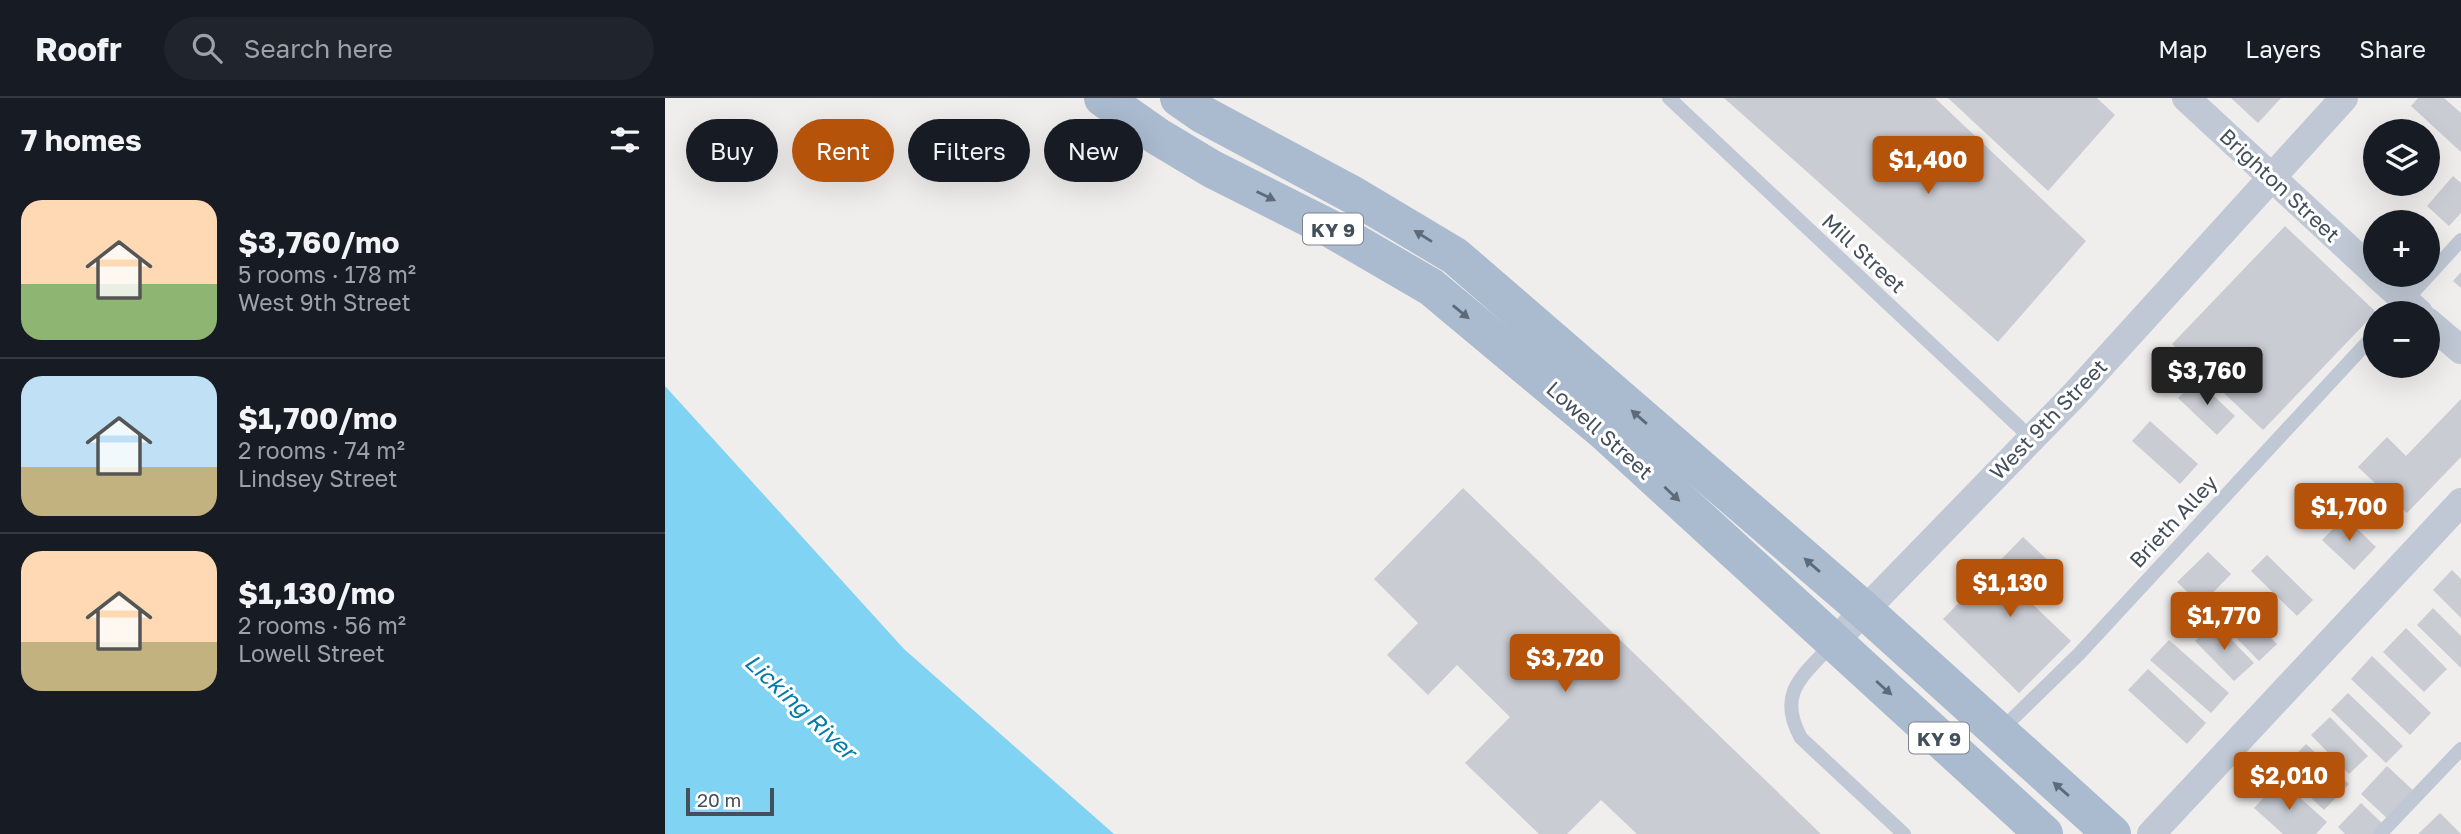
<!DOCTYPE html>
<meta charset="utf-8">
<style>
:root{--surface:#171b24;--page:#20242c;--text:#f1f3f6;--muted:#9ea1a6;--line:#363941;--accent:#b45309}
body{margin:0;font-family:"Golos Text",sans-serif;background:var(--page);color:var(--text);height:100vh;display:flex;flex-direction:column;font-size:26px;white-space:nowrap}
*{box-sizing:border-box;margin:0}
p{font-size:23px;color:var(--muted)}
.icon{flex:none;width:38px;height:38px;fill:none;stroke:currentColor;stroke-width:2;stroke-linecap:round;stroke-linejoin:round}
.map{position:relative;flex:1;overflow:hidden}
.drawer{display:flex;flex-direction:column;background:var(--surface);width:665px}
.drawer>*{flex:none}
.banner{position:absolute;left:21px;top:21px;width:665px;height:63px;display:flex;gap:14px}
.fabs{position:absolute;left:1698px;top:21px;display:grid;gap:14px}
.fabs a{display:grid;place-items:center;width:77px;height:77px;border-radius:50%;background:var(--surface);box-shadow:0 7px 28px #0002;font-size:35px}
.scale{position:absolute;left:21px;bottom:18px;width:88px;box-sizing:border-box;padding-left:7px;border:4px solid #444f5c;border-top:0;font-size:19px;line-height:24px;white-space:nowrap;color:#444f5c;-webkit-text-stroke:5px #fff;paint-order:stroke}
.price{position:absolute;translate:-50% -60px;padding:0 16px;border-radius:7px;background:var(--accent);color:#fff;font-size:23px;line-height:46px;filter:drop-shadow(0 2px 4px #0008)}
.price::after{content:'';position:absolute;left:50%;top:42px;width:21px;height:16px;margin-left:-10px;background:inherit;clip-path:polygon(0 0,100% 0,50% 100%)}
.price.on{background:#222;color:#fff}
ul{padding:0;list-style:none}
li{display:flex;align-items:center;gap:21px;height:175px;padding:0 21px}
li+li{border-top:2px solid var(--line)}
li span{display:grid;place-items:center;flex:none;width:196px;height:140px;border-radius:21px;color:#555}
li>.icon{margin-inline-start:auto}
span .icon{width:84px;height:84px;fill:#fffc;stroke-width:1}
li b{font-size:30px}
h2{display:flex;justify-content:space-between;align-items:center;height:84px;padding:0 21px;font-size:30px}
.tag{padding:0 24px;border-radius:32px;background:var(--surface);box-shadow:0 7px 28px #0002;font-size:24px;line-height:63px}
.tag.on{background:var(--accent);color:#fff}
header{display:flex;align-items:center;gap:42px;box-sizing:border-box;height:98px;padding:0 35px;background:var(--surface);border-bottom:2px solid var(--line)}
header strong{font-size:33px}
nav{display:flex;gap:38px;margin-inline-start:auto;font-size:24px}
.search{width:490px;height:63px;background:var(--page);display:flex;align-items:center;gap:18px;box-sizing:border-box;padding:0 24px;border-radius:38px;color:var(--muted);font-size:26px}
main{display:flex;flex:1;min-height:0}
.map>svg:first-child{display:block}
</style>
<header>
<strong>Roofr</strong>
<div class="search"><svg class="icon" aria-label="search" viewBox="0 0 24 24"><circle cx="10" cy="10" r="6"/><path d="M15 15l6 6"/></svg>Search here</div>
<nav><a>Map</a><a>Layers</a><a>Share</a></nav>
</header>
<main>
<section class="drawer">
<h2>7 homes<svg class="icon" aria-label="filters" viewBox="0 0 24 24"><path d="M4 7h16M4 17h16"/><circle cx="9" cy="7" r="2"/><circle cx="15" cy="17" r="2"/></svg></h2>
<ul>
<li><span style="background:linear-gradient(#ffd9b3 60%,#8fb573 0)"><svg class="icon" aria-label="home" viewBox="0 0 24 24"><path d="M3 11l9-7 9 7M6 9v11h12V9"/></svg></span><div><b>$3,760/mo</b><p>5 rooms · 178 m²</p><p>West 9th Street</p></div></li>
<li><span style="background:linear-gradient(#bfe0f5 65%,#c2b280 0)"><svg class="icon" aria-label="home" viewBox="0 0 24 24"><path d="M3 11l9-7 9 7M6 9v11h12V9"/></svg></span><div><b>$1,700/mo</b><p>2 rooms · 74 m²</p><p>Lindsey Street</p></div></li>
<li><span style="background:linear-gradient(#ffd9b3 65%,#c2b280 0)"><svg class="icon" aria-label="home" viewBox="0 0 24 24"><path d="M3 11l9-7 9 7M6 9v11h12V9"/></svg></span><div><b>$1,130/mo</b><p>2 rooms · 56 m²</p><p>Lowell Street</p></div></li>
</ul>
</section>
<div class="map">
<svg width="1796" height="736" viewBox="0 0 1796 736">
<rect width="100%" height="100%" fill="#f0eded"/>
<polygon fill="#81d3f3" points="0,288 239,551 449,736 0,736"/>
<g fill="#c9ccd3">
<polygon points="1059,0 1270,0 1421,143 1333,244"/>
<polygon points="1283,0 1432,0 1450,17 1383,93"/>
<polygon points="1566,0 1616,0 1593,25"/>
<polygon points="1753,0 1779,0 1796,15 1796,54 1746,8"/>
<polygon points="1788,78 1796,85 1796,115 1784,128 1762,108"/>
<polygon points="1620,128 1711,214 1598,332 1507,246"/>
<polygon points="1796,174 1796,190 1788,183"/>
<polygon points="1532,282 1570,318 1552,337 1513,300"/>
<polygon points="1796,301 1796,359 1742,415 1693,369 1722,339 1741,358"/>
<polygon points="1485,323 1533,366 1515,386 1467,343"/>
<polygon points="798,390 1156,736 972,736 936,702 902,736 874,736 800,665 845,619 792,567 763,597 722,557 753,525 709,481"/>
<polygon points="1680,419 1711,449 1689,472 1657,442"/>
<polygon points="1358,439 1387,466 1358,497 1406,543 1354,595 1278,521"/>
<polygon points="1543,454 1566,476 1536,507 1512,484"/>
<polygon points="1602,457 1648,502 1632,518 1586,473"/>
<polygon points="1787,472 1796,481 1796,520 1768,492"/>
<polygon points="1569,503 1612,546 1594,563 1552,520"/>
<polygon points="1768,510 1796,538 1796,570 1752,527"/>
<polygon points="1549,524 1589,565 1569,583 1530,543"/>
<polygon points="1741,530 1782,571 1759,594 1718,554"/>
<polygon points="1504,542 1564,595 1546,615 1485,562"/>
<polygon points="1707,558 1766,615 1745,637 1686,581"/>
<polygon points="1483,571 1541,625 1522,646 1463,592"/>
<polygon points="1683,595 1738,648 1721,665 1666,612"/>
<polygon points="1665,619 1703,658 1684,676 1646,637"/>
<polygon points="1641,646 1684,686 1659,712 1616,672"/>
<polygon points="1722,668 1751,695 1725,723 1696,696"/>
<polygon points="1615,682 1662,724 1651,736 1618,736 1589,710"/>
<polygon points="1696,705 1718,726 1708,736 1680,736 1673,729"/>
<polygon points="1775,715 1796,736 1753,736"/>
</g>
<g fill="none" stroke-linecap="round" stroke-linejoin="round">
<g stroke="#bfc8d4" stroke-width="14">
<polyline points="1004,0 1365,339"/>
<polyline points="1729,215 1796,142"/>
<path d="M1167 546C1138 578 1111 595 1136 640L1239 736"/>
<polyline points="1336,632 1414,556 1710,236"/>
<polyline points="1715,736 1796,651"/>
</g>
<g stroke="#bfc8d4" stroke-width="28">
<polyline points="1521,0 1710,175"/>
<polyline points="1712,177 1754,215"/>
<polyline points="1762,223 1796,252"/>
<polyline points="1168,545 1411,295 1679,0"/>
<polyline points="1486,736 1796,404"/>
</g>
<g stroke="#aabacf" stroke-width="38">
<polyline points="438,0 492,38 547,71 668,132 766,189 941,335 1379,736"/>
<polyline points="514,0 537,16 688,97 790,158 1198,511 1447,736"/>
</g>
</g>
<defs><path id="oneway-solid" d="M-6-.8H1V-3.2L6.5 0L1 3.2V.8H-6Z" transform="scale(1.75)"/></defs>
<g fill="#5e6a79">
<use href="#oneway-solid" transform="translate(601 98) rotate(26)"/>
<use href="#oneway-solid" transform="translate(758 138) rotate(-148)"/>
<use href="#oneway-solid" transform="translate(796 214) rotate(39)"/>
<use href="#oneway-solid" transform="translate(974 319) rotate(-139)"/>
<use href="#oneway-solid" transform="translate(1007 396) rotate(43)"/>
<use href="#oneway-solid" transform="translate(1147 467) rotate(-139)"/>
<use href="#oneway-solid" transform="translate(1219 590) rotate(42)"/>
<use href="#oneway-solid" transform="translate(1396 691) rotate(-139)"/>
</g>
<g text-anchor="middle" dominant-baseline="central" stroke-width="6" stroke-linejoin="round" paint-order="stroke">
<g fill="#fff" stroke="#7c848d" stroke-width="2">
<rect x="638" y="115.5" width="60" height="31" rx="5"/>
<rect x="1244" y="624.5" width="60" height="31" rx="5"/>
</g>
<g font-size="19" font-weight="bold" fill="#444f5c">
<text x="668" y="131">KY 9</text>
<text x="1274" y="640">KY 9</text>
</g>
<g font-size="21" fill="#444f5c" stroke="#fff">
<text transform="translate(1615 87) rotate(43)">Brighton Street</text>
<text transform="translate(1199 155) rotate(43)">Mill Street</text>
<text transform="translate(1383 321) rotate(-46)">West 9th Street</text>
<text transform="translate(935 332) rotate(42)">Lowell Street</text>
<text transform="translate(1508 423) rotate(-47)">Brieth Alley</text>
</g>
<g font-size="23" font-style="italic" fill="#027aaa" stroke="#fff">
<text transform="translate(136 608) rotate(43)">Licking River</text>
</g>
</g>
</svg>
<div class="fabs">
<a><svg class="icon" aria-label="layers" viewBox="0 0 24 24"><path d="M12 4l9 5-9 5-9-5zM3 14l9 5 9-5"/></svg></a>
<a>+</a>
<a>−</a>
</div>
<div class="scale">20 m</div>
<b class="price" style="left:1263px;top:98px">$1,400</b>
<b class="price on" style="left:1542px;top:309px">$3,760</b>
<b class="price" style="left:1684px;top:445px">$1,700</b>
<b class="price" style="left:1345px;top:521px">$1,130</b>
<b class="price" style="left:1559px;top:554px">$1,770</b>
<b class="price" style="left:900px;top:596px">$3,720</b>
<b class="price" style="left:1624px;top:714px">$2,010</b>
<div class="banner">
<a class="tag">Buy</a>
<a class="tag on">Rent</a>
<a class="tag">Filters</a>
<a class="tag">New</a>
</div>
</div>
</main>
